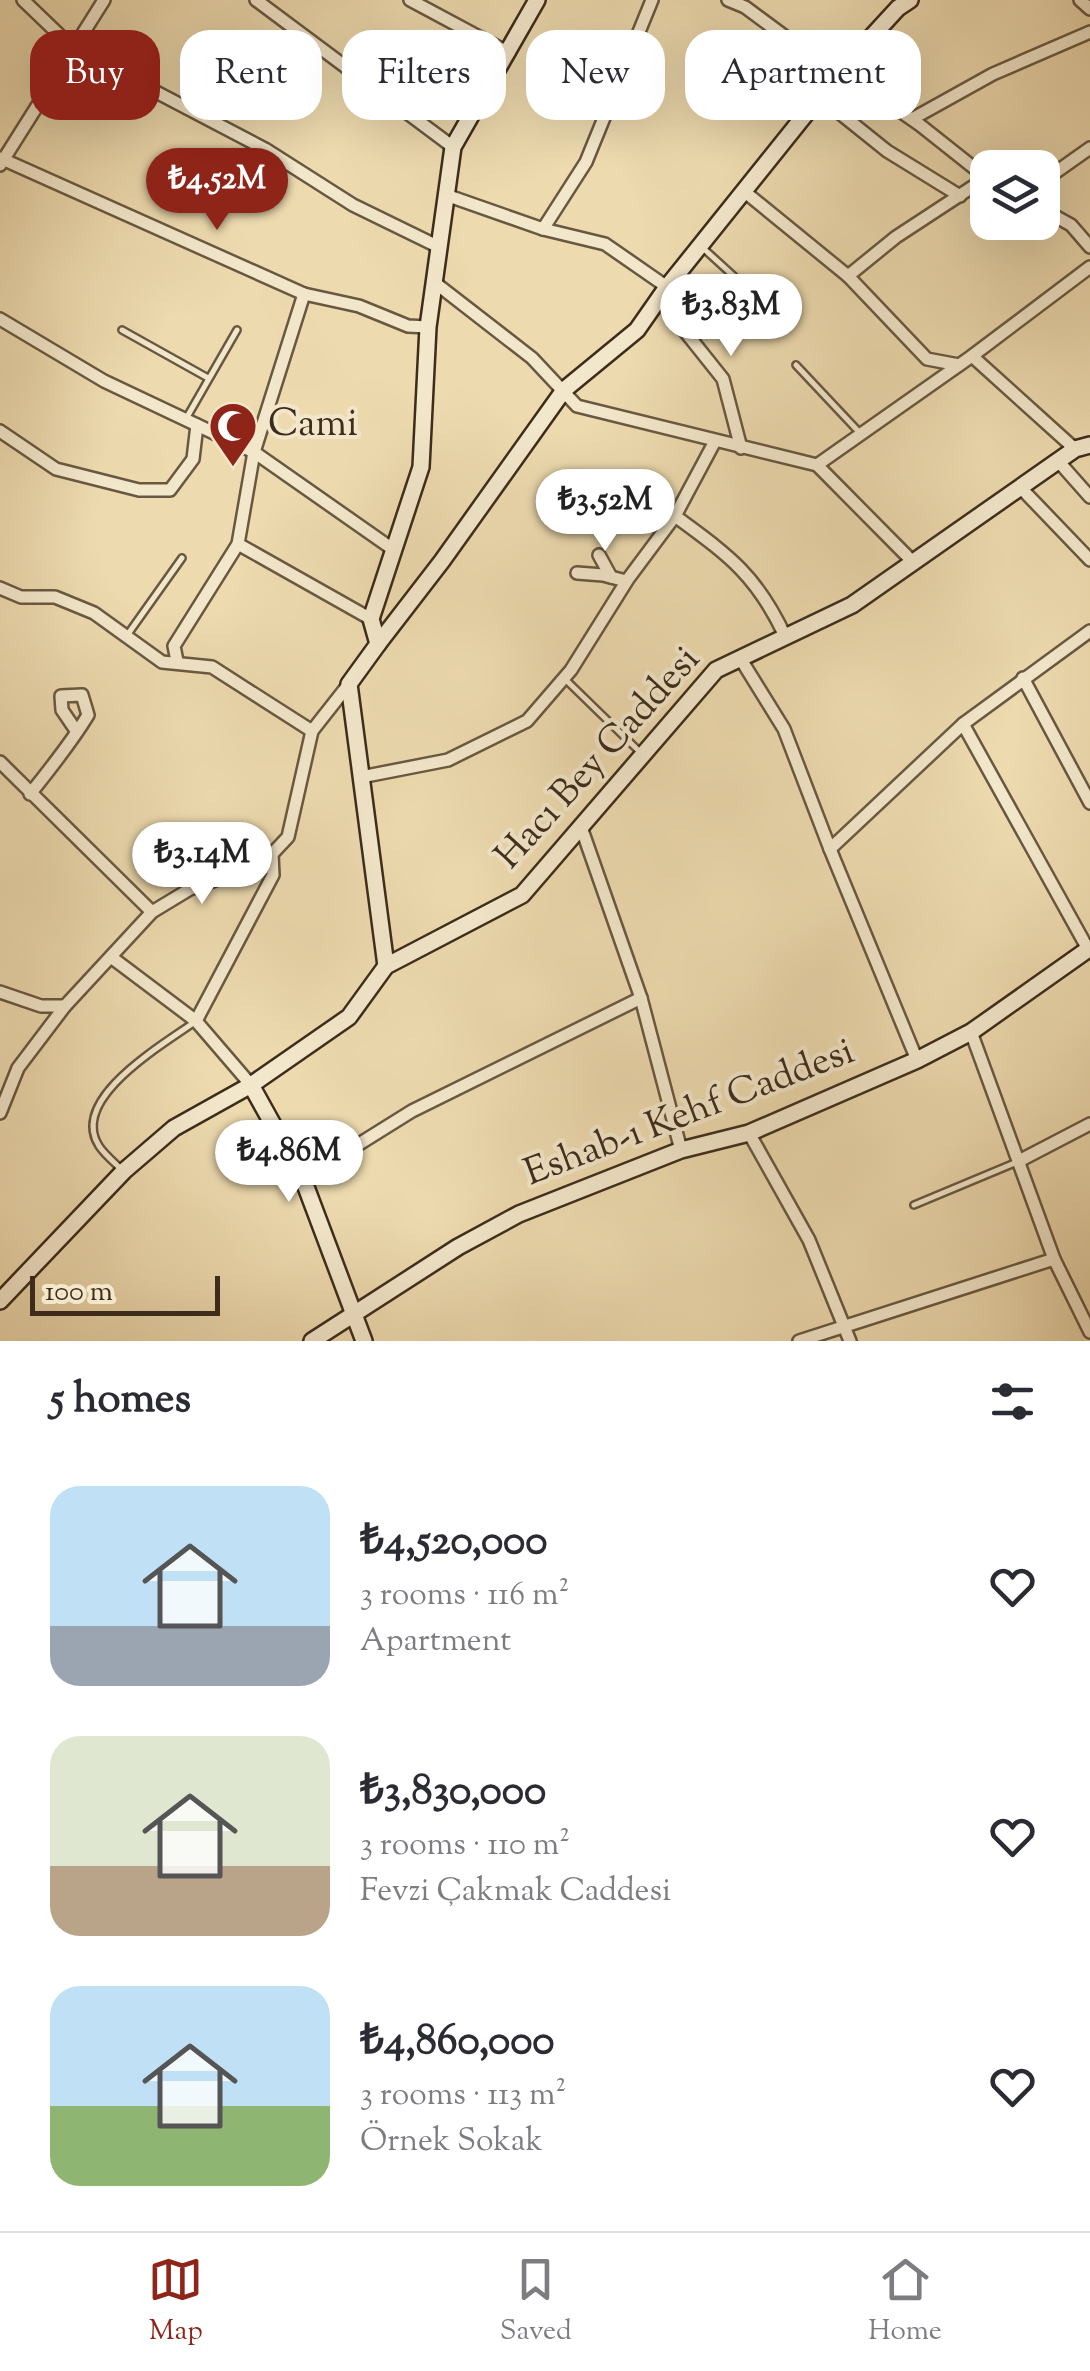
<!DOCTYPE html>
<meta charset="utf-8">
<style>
:root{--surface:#fff;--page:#f7f7f7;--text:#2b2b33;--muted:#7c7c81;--line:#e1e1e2;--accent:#8f2418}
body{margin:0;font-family:"Sorts Mill Goudy",serif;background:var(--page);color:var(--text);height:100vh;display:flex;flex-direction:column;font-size:38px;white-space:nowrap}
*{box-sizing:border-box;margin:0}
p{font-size:32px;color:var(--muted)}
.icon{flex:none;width:55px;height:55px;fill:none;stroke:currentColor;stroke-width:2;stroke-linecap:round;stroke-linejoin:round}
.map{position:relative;height:1341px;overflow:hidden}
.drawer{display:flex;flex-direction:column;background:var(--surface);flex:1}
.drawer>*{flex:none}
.top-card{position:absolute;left:30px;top:30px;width:1030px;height:90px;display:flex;gap:20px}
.fabs{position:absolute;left:970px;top:150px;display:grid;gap:20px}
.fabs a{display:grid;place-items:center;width:90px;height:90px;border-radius:20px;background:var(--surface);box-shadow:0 10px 40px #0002;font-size:50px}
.scale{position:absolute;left:30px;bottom:25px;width:190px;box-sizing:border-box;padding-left:10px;border:5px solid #3d2c1c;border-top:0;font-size:28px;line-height:35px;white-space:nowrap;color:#3d2c1c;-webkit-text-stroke:8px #f3e7cb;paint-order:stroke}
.price{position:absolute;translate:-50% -85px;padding:0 22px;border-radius:35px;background:#fff;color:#222;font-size:32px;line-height:65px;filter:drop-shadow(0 2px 5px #0008)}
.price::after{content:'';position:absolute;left:50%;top:60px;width:30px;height:22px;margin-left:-15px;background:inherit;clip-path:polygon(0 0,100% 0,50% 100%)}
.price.on{background:var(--accent);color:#fff}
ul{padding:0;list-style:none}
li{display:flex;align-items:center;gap:30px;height:250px;padding:0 50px}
li span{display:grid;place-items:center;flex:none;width:280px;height:200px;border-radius:30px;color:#555}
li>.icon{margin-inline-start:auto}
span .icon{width:120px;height:120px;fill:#fffc;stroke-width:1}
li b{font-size:42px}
h2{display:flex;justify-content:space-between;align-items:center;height:120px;padding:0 50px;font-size:42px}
.pill{padding:0 35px;border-radius:30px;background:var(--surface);box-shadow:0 10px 40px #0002;font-size:35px;line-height:90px}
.pill.on{background:var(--accent);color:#fff}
.dock{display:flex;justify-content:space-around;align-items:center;height:140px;border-top:2px solid var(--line);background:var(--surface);font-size:28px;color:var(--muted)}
.dock a{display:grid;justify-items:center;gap:5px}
.dock .on{color:var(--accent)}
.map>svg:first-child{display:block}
</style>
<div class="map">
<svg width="1090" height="1341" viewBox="0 0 1090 1341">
<rect width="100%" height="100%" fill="#eddaaf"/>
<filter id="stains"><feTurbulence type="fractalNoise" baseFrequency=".002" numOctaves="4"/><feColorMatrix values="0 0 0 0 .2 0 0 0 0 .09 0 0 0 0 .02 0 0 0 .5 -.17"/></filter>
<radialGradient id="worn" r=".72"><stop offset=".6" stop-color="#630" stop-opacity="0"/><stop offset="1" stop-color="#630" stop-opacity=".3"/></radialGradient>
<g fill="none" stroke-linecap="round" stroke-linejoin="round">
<g stroke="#695841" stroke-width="10">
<g id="lane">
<polyline points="704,249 783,321"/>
<polyline points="122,330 208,378"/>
<polyline points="796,365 859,432"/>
<polyline points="187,417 237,330"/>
<polyline points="128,634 182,558"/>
<polyline points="566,680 641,753"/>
<path d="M121 1169C114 1162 105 1155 99 1146 68 1098 166 1043 196 1021"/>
<polyline points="914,1205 1017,1162"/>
</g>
</g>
<g stroke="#695841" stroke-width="16">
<g id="street">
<polyline points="23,0 74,49 265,149 353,205 439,247"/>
<polyline points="256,0 453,147"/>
<polyline points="410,0 509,53"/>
<polyline points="728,0 745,7 818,61 841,70 920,125 988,179"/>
<polyline points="1080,0 1090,9"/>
<polyline points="821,98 887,151 960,196"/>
<polyline points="912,119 993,74 1090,32"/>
<polyline points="0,158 304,294 359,306 408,326 428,327"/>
<polyline points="0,165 104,0"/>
<polyline points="1042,182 1090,148"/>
<polyline points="745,192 848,276 927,359 959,365"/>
<polyline points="446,195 543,229 605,244 667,287"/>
<polyline points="1042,209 1071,225 1090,247"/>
<polyline points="543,229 586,162 652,0"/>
<polyline points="848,276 896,237 986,178"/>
<polyline points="434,282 532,358 577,406 817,465 913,562"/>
<polyline points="660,300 723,379 741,448"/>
<polyline points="0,319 104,381 254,452 394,550"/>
<polyline points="972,356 1075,449"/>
<polyline points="0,431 56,469 139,490 170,490 193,459 197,425"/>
<polyline points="1059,462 1090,497"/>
<polyline points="817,465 972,356 1090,267"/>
<polyline points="1020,487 1090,560"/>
<path d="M675 516C728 555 756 574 785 636"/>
<polyline points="238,544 371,619"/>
<polyline points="599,555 611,577"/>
<polyline points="577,573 603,575 626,581"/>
<polyline points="0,588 21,597 55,597 94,613 162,662 212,667 312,731"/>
<polyline points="740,658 784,729 830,849 917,1060"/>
<polyline points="177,661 174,646 238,544 254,452 304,294"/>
<polyline points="1023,678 1090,803"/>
<polyline points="963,724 1088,949"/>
<polyline points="0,762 152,912"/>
<polyline points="361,777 448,760 527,721 571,670 628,579 675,516 714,443"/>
<path d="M30 794C51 768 71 743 88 715L82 695 61 696 62 710 77 732"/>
<polyline points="581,827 641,998 681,1150"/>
<polyline points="830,849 963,724 1090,631"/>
<polyline points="111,957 196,1021 251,1085"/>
<polyline points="0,992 41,1006 65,1006"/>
<polyline points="196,1021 273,875 272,854"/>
<polyline points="971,1032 1054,1259 1090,1332"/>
<polyline points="0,1113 18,1068 65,1006 152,912 190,889 238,872 272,854 288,837 312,731 349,684"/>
<polyline points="749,1133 809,1240 850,1341"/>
<polyline points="1019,1161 1090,1124"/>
<polyline points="303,1179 412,1111 641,998"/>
<polyline points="799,1341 1054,1259"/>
</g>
</g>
<g stroke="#3d2c1c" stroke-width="20">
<g id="secondary">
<polyline points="378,644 442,561 564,390 637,330 667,287 841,70 898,8 910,0"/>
<polyline points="386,966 349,684 378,644 371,619 421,467 428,327 453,147 537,0"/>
<polyline points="251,1085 303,1179 364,1341"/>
<polyline points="0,1301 124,1171 174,1128 251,1085 349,1017 386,966 522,895 716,670 852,605 1075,449 1090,445"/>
<polyline points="312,1341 458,1247 519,1214 681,1150 749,1133 917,1060 971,1032 1090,948"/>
</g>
</g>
<use href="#lane" stroke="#f3e7cb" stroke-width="5"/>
<use href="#street" stroke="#f3e7cb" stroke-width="11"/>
<use href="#secondary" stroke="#f3e7cb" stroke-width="15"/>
</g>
<defs>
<g id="mosque-pin" transform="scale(2.5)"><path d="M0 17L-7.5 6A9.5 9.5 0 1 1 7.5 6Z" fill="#8f2418" stroke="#f3e7cb"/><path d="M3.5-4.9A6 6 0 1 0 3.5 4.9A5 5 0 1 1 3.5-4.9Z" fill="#fff"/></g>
</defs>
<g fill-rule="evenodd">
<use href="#mosque-pin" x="233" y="426"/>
</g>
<g text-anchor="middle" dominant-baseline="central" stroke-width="8" stroke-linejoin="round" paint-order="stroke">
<g font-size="38" fill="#3d2c1c" stroke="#f3e7cb" text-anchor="start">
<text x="268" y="426">Cami</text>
</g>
<g font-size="38" fill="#3d2c1c" stroke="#f3e7cb">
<text transform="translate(599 759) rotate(-48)">Hacı Bey Caddesi</text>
<text transform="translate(690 1114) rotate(-21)">Eshab-ı Kehf Caddesi</text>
</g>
</g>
<rect width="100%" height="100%" filter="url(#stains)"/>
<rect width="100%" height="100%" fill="url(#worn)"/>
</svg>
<div class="fabs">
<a><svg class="icon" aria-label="layers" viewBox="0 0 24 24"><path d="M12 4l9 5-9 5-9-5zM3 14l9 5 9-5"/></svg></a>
</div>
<div class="scale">100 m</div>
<b class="price on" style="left:217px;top:233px">₺4.52M</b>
<b class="price" style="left:731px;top:359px">₺3.83M</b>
<b class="price" style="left:605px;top:554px">₺3.52M</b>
<b class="price" style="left:202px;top:907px">₺3.14M</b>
<b class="price" style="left:289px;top:1205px">₺4.86M</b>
<div class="top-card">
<a class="pill on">Buy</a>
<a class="pill">Rent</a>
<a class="pill">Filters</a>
<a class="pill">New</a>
<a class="pill">Apartment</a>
</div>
</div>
<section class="drawer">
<h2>5 homes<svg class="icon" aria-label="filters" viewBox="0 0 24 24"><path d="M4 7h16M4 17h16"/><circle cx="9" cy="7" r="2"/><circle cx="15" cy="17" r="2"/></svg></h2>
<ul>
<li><span style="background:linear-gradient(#bfe0f5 70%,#9aa5b1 0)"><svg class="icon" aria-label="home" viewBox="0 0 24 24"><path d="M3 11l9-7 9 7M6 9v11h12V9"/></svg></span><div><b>₺4,520,000</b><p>3 rooms · 116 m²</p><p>Apartment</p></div><svg class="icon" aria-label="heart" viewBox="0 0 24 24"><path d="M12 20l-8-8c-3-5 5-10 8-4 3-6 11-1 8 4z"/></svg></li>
<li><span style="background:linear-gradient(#dfe7d0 65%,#b9a48a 0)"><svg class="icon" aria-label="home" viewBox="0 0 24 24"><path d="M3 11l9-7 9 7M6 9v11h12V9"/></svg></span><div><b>₺3,830,000</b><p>3 rooms · 110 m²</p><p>Fevzi Çakmak Caddesi</p></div><svg class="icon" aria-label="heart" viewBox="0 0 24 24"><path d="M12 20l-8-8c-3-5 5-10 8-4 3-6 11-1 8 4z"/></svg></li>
<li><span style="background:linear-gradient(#bfe0f5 60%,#8fb573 0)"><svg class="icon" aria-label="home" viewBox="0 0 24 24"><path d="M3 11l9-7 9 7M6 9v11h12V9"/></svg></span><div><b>₺4,860,000</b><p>3 rooms · 113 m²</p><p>Örnek Sokak</p></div><svg class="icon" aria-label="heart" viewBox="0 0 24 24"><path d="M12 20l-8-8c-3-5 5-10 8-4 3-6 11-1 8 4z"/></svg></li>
</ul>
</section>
<nav class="dock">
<a class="on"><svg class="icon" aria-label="map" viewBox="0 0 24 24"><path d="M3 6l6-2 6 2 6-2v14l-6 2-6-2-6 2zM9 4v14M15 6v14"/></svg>Map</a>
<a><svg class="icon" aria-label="saved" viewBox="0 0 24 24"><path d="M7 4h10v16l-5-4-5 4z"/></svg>Saved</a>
<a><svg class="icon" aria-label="home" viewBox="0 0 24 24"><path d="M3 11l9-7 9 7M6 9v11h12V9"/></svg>Home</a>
</nav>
